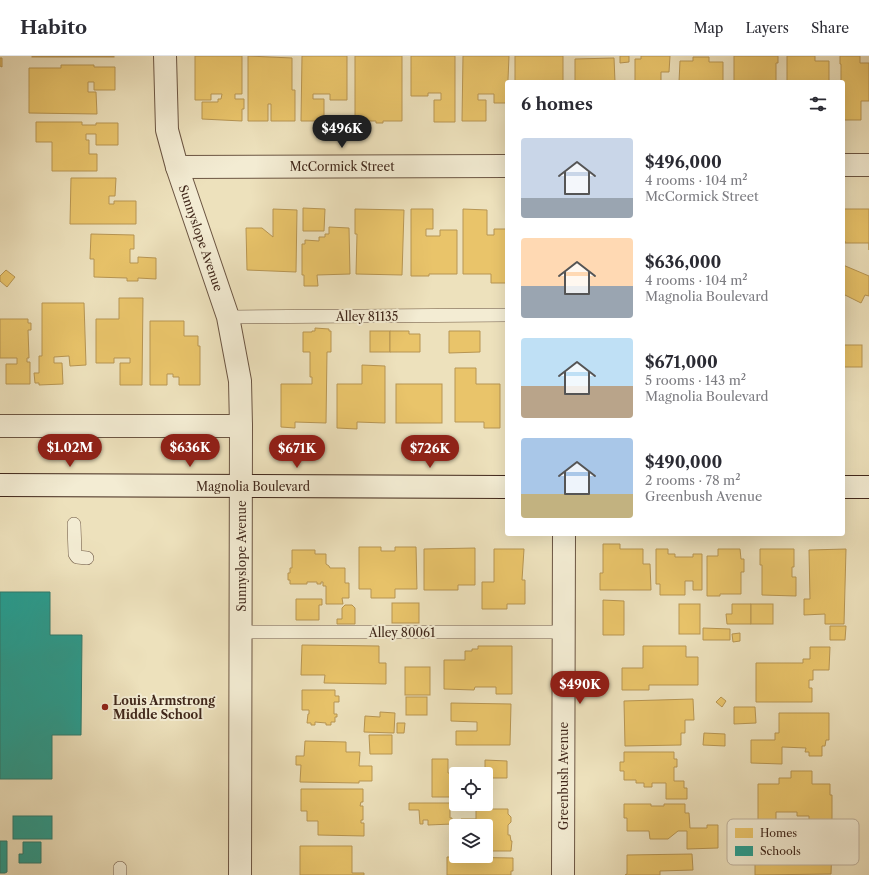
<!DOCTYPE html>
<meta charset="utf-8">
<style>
:root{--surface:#fff;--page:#f2f2f3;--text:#2b2b33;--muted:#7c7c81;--line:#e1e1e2;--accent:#8f2418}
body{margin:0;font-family:"Libre Caslon Text",serif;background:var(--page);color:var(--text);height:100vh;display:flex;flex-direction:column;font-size:15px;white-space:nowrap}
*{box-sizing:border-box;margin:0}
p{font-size:13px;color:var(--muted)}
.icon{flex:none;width:22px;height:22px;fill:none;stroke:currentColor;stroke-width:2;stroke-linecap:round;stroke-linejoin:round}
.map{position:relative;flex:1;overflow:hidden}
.panel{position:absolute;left:505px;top:24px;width:340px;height:456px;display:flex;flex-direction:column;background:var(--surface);border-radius:4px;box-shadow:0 4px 16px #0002}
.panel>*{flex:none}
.fabs{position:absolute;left:449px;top:711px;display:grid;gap:8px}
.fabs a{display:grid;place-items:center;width:44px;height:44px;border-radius:4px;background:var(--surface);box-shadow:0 4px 16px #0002;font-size:20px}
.price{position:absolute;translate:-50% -34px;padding:0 9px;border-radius:14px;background:var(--accent);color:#fff;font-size:13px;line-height:26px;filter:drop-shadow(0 1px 2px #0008)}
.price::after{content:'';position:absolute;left:50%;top:24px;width:12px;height:9px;margin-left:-6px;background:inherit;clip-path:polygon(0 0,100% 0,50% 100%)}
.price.current{background:#222;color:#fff}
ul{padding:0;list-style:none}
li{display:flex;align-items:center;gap:12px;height:100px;padding:0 16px}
li span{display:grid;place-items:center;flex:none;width:112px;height:80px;border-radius:4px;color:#555}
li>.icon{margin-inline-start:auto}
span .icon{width:48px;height:48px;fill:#fffc;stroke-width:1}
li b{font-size:17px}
h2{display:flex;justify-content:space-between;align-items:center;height:48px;padding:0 16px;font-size:17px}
header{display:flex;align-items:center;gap:24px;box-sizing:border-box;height:56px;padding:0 20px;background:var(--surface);border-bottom:1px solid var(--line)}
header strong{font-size:19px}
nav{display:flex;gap:22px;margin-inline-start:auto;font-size:14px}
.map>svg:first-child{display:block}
</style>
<header>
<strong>Habito</strong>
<nav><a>Map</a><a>Layers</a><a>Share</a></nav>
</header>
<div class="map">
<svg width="869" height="819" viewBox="0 0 869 819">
<rect width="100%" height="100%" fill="#ede1bc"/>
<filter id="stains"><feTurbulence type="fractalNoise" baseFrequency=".005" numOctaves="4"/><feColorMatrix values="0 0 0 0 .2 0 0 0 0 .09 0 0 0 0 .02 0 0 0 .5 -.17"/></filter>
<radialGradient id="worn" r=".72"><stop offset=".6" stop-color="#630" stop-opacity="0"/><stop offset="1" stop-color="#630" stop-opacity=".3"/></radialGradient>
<g fill="#e9c46a" stroke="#b79552">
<rect x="32" y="0" width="82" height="1"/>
<polygon points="195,0 242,0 242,38 235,38 235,43 244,43 244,53 242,53 242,65 202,63 202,46 218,46 218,43 221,43 222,38 211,38 211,44 195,44"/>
<polygon points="248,0 292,2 292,34 295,34 295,65 271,65 271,48 268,48 268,65 248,65"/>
<polygon points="302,0 347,0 347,44 330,44 330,38 313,38 313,43 324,43 324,65 301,65"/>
<polygon points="355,0 402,0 402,65 383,65 383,67 376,67 376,65 355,65"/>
<polygon points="411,0 455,0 455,66 434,66 434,44 441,44 441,37 428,37 428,40 411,40"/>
<polygon points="463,0 509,0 507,47 494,47 494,38 478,38 478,44 486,44 486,65 462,65"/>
<rect x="515" y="0" width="48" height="26"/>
<polygon points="620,0 629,0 629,6 620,7"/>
<polygon points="641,0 670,0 669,16 661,16 661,26 635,26 635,3 641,3"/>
<polygon points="734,0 778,0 778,7 776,7 776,26 734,26"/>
<polygon points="787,0 815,0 815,5 829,5 829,26 787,26"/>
<polygon points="840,0 860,0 860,7 869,7 869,45 861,45 861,64 843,64 843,26 841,26 841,8 840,8"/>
<polygon points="693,1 709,1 709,6 723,6 723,26 679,26 680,5 693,5"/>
<polygon points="0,2 2,2 2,11 0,10"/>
<polygon points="614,2 615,26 575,26 575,3"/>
<polygon points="61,9 94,9 94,11 115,11 115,34 94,34 94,26 88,26 88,36 96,36 97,58 29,57 29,12 61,12"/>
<polygon points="36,66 82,66 82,69 96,69 96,67 118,67 118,89 96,89 96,78 86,78 86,84 89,84 89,98 97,98 97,115 52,115 52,86 36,86"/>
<polygon points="71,122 116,122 115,140 109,140 109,148 114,148 114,145 136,145 136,168 70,168"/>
<polygon points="303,152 325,153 324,175 303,175"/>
<polygon points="273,153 297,154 296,216 247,214 246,172 262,172 273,181"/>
<polygon points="355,153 404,154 402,219 356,218 357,178 355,178"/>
<polygon points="411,153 433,153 433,173 426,173 426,180 440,180 440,174 457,174 457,218 429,218 429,220 411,220"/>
<polygon points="463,153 487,154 487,179 494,179 494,173 507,173 507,227 491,227 491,218 463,218"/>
<polygon points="843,153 869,153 869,194 869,187 845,187 845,185 843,185"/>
<polygon points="329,171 349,172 350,218 317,219 318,230 304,230 304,219 302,219 302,188 305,188 305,184 319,185 319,181 325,181 325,178 329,178"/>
<polygon points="91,178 134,179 134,193 130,193 130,207 138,207 138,201 156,202 156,223 138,222 138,225 127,225 127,222 94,221 94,203 90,203"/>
<polygon points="843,209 869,220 869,240 865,239 861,247 843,238"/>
<polygon points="6,214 15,221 7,231 0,225 0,220"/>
<polygon points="119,242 143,242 142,329 120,329 120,307 130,307 130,302 114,302 114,307 96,307 96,263 119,263"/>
<polygon points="42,247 84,247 86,309 70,310 69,300 54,301 54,307 62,307 63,328 39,329 39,327 35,327 34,317 39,317 39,300 42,300"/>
<polygon points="0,263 28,263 28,267 31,267 31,274 28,274 29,302 27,302 27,306 30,306 30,328 6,328 6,308 17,308 17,302 0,302"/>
<polygon points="150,265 184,265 184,280 198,280 198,290 200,290 200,329 179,329 179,321 173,321 173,318 167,318 167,329 150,329"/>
<polygon points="315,272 329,273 329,275 331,275 331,296 327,296 326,367 295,366 295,372 281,371 281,328 312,328 312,321 310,321 310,296 303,296 303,276 312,276 312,275 315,275"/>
<rect x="370" y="275" width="20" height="21"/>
<polygon points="390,275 409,275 409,278 420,278 420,296 390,296"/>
<polygon points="449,275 480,275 480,296 449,297"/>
<rect x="843" y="289" width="19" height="22"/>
<polygon points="362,309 385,310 385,367 357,366 357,373 337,372 337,328 362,328"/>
<polygon points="455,312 476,312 476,328 500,328 500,372 484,372 484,366 455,366"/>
<rect x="396" y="328" width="46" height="39"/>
<polygon points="603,488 620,488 620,493 643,493 643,508 650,508 651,534 600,534 600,517 603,517"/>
<polygon points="359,491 381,491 381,495 395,495 395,491 416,491 417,533 395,533 395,542 371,542 371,533 359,533"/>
<polygon points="475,492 475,529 458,529 458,534 424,534 424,493"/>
<polygon points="494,493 524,493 522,524 525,524 525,548 507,548 507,553 482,553 482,526 494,526"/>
<polygon points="656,493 668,493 668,498 675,498 675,501 693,501 693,498 702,498 702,534 693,534 693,525 685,525 685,539 660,539 660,528 656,528"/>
<polygon points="718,493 740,493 741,503 744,503 744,516 741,516 741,538 720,538 720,540 707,540 707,500 718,500"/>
<polygon points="760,493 794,493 794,511 792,511 792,521 796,521 796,540 762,539 762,509 760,509"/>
<polygon points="846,493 844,568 825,568 825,558 804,559 804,543 810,543 809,494"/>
<polygon points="292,494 315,494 315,498 326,498 326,508 329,510 330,512 345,512 345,527 349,527 349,542 342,542 343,548 326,548 326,530 323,530 323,526 321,526 321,528 317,528 317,526 307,526 307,528 290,528 290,524 288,524 288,517 290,517 290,512 292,512"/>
<polygon points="296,543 322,543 322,549 319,549 319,564 296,564"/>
<polygon points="603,544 624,545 624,579 603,579"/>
<rect x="392" y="547" width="27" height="20"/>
<rect x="679" y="548" width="21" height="30"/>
<polygon points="732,548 751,548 751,568 727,568 726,558 732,558"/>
<rect x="751" y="548" width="22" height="20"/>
<polygon points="345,549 352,549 355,552 355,568 337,568 337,563 342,563 342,552"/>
<polygon points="830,570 846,570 845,584 830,584"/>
<polygon points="703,572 730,573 730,584 703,584"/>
<polygon points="740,577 740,585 733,586 732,578"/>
<polygon points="302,589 379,590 379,607 386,607 386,628 324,627 325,619 301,619"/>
<polygon points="478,590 512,590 512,638 496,638 496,631 475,631 474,634 444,633 444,604 465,604 465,595 472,595 472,593 478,593"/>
<polygon points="643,590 686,590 686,601 698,601 698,629 649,629 649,634 622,634 622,612 643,612"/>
<polygon points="810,591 830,591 829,614 813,614 813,624 809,624 809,632 812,632 812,646 756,646 756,607 803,607 803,603 810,603"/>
<rect x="405" y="611" width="25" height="28"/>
<polygon points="302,634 335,634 335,640 339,640 339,646 334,646 334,658 337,658 337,661 335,661 335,666 331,666 331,669 326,669 326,667 315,666 315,669 311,669 311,667 307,667 308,658 309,658 309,654 302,654"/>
<rect x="406" y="641" width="21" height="18"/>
<polygon points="721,641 726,645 722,651 716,646"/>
<polygon points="693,643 694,664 685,664 685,677 681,677 681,689 625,690 624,645"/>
<polygon points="451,647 511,648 510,689 456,689 456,675 477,675 477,666 451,665"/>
<polygon points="734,651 755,651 756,667 734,668"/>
<polygon points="380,656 395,657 394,677 364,676 365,660 380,661"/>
<polygon points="779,657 829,657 829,684 826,684 825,690 822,690 822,700 809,700 809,696 805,696 806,692 782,691 782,708 751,707 751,684 775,684 775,677 779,677"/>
<polygon points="397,667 405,667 404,677 397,677"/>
<polygon points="704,677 725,678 725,690 703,689"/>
<polygon points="369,679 392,679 392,698 370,698"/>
<polygon points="305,685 346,686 346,696 360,696 359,710 372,710 372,725 359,725 359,727 300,726 301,709 296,709 296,700 304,700"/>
<polygon points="624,696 674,696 674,703 677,703 677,711 674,711 674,725 684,725 684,732 687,732 687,743 666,743 666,727 652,727 652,731 644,731 644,727 636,727 636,724 624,724 624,715 620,715 620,706 624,706"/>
<polygon points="432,703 448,703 448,717 485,718 485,704 507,705 507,722 487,722 487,741 486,741 486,718 456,718 456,741 432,741"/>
<polygon points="791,715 812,715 812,728 830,728 830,739 832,739 832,775 809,775 809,760 797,760 797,756 776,756 776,770 758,770 758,728 779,728 779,722 791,722"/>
<polygon points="301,733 363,733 363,746 361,746 360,750 363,750 363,764 361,764 361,767 364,767 364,780 318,779 318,765 307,765 307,755 301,755"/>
<polygon points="409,747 452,747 452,753 450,753 450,762 452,762 452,768 428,769 428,764 423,764 423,768 420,768 419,754 409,754"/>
<polygon points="624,748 651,748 651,750 664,750 664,748 685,748 685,757 689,757 690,772 707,772 707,769 718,769 718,792 687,793 687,775 678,775 668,783 650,783 649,775 627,775 627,762 624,762"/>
<polygon points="476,753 508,753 508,758 511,761 511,766 508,769 508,779 510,779 511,785 512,785 511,795 486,795 486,770 461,770 461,763 476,763"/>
<polygon points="778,786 832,787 831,818 755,819 755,806 762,806 764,794 778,795"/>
<polygon points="300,790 352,790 352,817 364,817 364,819 300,819"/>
<polygon points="692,798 693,814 660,815 660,819 625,819 627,818 627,799"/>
<polygon points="447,801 513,802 513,815 511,815 511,819 447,819"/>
</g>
<g fill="#2a9d8f" stroke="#317a6c">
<polygon points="0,536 50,536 50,579 82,579 81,679 52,679 52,723 0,723"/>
<rect x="13" y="760" width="39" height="23"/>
<polygon points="0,785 7,785 7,816 5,817 0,817"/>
<polygon points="23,786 41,786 41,807 19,807 19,798 23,798"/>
</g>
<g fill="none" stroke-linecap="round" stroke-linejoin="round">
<g stroke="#6c5643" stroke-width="14">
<g id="service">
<polyline points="228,261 507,259"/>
<polyline points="74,468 75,498 77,501 87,502"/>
<polyline points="241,576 563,576"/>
<polyline points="120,812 120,819"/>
</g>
</g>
<g stroke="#6c5643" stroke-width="24">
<g id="minor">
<polyline points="165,0 167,74 177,111 228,261 240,325 241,370 240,819"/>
<polyline points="843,109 869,109"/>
<polyline points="177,111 507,110"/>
<polyline points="0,370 241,370"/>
<polyline points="563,819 564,478"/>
</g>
</g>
<g stroke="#41281b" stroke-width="24">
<g id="secondary">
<polyline points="0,429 507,431"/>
<polyline points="843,431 869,431"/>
</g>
</g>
<use href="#service" stroke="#f3ecd3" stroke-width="13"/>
<use href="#minor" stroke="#f3ecd3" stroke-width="22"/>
<use href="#secondary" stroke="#f3ecd3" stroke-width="22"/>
</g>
<circle fill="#8f2418" stroke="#f3ecd3" stroke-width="1.5" cx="105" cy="651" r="4"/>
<g text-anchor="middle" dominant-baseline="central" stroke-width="4" stroke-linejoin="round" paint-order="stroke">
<g font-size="12" fill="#41281b" stroke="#f3ecd3">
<text x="342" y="110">McCormick Street</text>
<text transform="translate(201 182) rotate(71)">Sunnyslope Avenue</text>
<text x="367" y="260">Alley 81135</text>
<text x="253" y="430">Magnolia Boulevard</text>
<text transform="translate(241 500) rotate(-90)">Sunnyslope Avenue</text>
<text x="402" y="576">Alley 80061</text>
<text transform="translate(563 720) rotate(-90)">Greenbush Avenue</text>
</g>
<g font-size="12" font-weight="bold" fill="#41281b" stroke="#f3ecd3" text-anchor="start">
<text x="113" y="644">Louis Armstrong<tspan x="113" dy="14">Middle School</tspan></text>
</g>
</g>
<rect x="727" y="763" width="132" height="46" rx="6" fill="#f3ecd3" stroke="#beb19c" stroke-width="1"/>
<rect x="735" y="772" width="18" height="10" fill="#e9c46a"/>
<rect x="735" y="790" width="18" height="10" fill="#2a9d8f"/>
<g font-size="11" fill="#41281b">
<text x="760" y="781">Homes</text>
<text x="760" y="799">Schools</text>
</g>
<rect width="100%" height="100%" filter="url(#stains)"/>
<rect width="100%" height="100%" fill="url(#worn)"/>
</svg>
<div class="fabs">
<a><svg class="icon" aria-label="locate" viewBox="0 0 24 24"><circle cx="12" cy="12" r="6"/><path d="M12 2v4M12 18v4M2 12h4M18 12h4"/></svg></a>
<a><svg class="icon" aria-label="layers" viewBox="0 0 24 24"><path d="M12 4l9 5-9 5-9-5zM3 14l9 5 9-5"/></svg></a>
</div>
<b class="price current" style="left:342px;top:93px">$496K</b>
<b class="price" style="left:70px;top:412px">$1.02M</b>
<b class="price" style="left:190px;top:412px">$636K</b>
<b class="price" style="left:297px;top:413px">$671K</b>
<b class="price" style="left:430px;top:413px">$726K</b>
<b class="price" style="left:580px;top:649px">$490K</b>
<section class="panel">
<h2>6 homes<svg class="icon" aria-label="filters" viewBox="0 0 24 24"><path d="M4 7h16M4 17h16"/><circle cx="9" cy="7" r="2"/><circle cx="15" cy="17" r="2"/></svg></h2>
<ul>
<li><span style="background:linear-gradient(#c9d6e8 75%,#9aa5b1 0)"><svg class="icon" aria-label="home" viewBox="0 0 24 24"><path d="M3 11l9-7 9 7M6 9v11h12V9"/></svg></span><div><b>$496,000</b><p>4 rooms · 104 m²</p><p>McCormick Street</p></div></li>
<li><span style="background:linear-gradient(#ffd9b3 60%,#9aa5b1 0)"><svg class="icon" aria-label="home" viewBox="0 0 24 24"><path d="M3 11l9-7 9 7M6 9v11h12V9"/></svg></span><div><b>$636,000</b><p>4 rooms · 104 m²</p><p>Magnolia Boulevard</p></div></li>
<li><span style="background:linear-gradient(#bfe0f5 60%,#b9a48a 0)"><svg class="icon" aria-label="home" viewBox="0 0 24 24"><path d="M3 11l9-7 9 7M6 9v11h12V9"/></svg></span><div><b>$671,000</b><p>5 rooms · 143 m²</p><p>Magnolia Boulevard</p></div></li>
<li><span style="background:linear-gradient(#a9c7e8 70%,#c2b280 0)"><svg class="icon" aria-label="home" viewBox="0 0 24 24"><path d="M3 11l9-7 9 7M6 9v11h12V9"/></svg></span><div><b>$490,000</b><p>2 rooms · 78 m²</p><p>Greenbush Avenue</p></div></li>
</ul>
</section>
</div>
